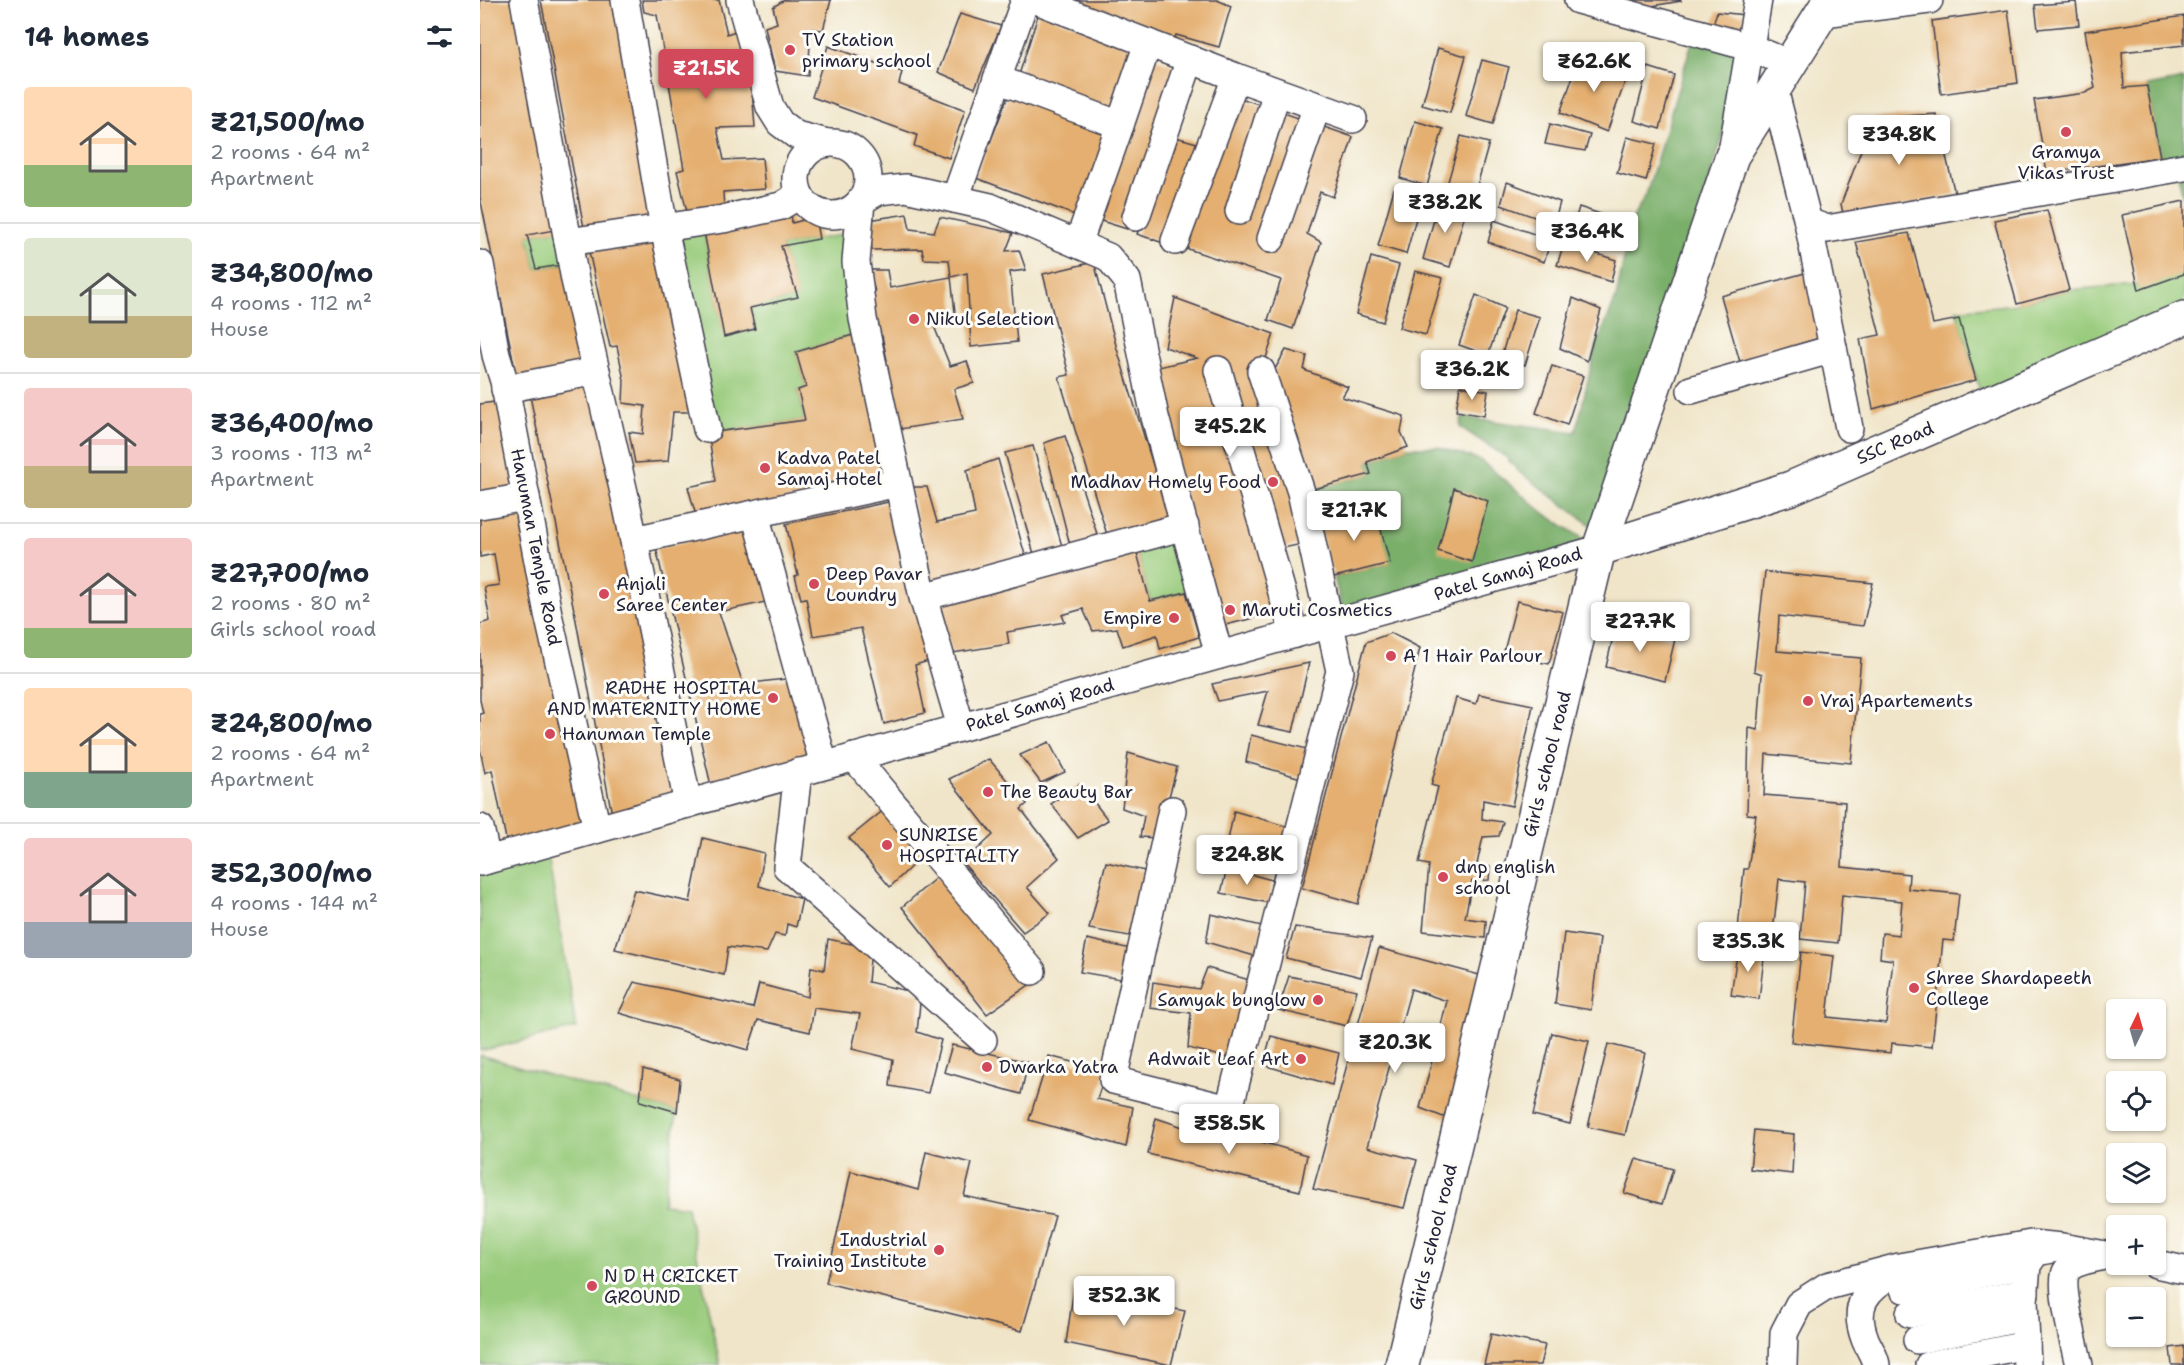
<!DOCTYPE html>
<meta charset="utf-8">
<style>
:root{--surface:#fff;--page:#f6f6f7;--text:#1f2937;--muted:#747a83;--line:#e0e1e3;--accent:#d1495b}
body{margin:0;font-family:"Shantell Sans",sans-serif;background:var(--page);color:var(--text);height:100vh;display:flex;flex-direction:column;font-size:22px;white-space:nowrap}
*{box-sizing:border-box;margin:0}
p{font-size:20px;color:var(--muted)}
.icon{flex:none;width:33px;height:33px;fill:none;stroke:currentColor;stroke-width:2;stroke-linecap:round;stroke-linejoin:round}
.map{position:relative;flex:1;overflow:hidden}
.sheet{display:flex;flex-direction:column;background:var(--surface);width:480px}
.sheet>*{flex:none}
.needle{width:39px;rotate:5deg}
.buttons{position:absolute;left:1626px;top:999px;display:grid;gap:12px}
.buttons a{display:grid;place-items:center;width:60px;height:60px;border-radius:6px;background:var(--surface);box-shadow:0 2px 4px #0004;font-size:30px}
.price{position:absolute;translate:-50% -51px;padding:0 14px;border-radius:6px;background:#fff;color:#222;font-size:20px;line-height:39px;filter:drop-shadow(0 2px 3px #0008)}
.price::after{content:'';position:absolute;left:50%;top:36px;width:18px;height:14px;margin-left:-9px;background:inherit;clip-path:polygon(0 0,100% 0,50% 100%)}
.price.current{background:var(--accent);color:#fff}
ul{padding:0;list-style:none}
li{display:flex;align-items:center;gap:18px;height:150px;padding:0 24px}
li+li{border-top:2px solid var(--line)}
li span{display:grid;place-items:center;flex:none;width:168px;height:120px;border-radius:6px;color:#555}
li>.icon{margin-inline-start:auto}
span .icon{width:72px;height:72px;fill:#fffc;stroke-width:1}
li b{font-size:26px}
h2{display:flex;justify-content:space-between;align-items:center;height:72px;padding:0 24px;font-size:26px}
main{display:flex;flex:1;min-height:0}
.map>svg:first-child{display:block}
</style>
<main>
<section class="sheet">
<h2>14 homes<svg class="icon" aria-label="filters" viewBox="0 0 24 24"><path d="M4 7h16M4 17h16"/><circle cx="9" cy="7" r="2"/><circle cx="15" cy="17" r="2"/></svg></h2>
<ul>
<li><span style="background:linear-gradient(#ffd9b3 65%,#8fb573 0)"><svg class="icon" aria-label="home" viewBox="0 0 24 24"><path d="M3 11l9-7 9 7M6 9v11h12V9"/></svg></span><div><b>₹21,500/mo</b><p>2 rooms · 64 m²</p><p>Apartment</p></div></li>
<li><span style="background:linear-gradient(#dfe7d0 65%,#c2b280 0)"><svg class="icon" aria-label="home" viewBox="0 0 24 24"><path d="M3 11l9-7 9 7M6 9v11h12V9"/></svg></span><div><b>₹34,800/mo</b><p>4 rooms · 112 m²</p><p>House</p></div></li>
<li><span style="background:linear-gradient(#f6c9c9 65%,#c2b280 0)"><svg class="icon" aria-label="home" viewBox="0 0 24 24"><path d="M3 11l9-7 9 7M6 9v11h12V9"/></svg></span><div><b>₹36,400/mo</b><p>3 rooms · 113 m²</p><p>Apartment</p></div></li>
<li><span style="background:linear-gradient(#f6c9c9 75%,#8fb573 0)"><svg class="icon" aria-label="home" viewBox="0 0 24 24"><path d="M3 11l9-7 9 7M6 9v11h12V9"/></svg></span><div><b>₹27,700/mo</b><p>2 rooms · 80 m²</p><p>Girls school road</p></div></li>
<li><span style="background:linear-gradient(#ffd9b3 70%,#7fa58c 0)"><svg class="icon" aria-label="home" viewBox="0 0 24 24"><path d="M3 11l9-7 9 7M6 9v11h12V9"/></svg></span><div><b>₹24,800/mo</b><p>2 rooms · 64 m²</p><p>Apartment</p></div></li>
<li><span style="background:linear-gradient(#f6c9c9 70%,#9aa5b1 0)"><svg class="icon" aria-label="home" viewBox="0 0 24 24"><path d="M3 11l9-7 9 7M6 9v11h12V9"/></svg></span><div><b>₹52,300/mo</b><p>4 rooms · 144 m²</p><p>House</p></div></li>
</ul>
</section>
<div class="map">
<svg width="1704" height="1365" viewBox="0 0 1704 1365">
<rect width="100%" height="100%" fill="#fdfcf7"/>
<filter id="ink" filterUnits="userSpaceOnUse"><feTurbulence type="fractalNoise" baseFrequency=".0167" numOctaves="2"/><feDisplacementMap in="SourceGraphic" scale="12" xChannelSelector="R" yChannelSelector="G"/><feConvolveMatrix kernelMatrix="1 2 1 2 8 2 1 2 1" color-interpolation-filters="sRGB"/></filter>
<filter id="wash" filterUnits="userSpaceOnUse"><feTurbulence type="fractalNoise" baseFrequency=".008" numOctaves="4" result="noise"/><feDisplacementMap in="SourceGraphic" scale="24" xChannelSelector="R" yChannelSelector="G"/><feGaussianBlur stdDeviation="1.35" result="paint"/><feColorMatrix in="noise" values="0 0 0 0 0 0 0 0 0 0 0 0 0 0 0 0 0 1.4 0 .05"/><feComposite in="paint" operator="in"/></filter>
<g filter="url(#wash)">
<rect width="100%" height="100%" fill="#f0e5c9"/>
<g fill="#99cb7b" stroke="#5e765b" stroke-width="1.5">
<polygon points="222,222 244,336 275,329 270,308 317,297 301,246 365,234 372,255 376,334 316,352 326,387 318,390 325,420 227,433 184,228"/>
<polygon points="85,228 84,264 56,269 47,235"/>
<polygon points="1704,274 1704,318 1504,404 1476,310 1537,304 1589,290 1658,284"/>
<polygon points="705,526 721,586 706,592 670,601 654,540"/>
<polygon points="66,843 96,1028 0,1051 0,862"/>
<polygon points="0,1055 197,1112 183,1204 207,1207 240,1365 0,1365"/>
</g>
<g fill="#7aaf6b" stroke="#4e6853" stroke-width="1.5">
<polygon points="1215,32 1269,47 1124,535 1038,471 1026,457 980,427 982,417 1096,432 1115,349 1136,298 1152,219 1166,195"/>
<polygon points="1704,79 1704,202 1697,169 1680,157 1667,86"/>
<polygon points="928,447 958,447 1000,460 1065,514 1119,549 865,620 854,577 909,563 837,522 830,490 890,474 887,462"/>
</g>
<g id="blocks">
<g fill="#e4af70">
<polygon points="0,0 32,0 80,229 47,235 56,269 87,264 110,364 37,379 0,197"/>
<polygon points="61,0 136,0 178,217 104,228"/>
<polygon points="162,0 239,0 247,34 258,30 272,90 275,127 237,128 244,160 282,158 285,189 243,192 244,209 208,216 197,171 204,169 177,15 164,12"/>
<polygon points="304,0 351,0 343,30 331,29 328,76 295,71 285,27 297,23 293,7"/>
<polygon points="576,0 737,0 751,6 739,47 696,35 692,45"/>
<polygon points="1152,0 1201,0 1201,1 1154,9"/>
<polygon points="1596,2 1599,25 1558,29 1555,5"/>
<polygon points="1528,10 1538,83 1461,94 1452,21"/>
<polygon points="559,12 654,48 636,111 538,78"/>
<polygon points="1237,12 1265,15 1262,37 1231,30"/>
<polygon points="480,14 521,26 495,88 458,72"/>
<polygon points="1704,16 1704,45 1642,52 1644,88 1667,86 1680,157 1567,173 1554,100 1605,93 1615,88 1605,31"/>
<polygon points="348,46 422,72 419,84 485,110 469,158 434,146 437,135 332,97"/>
<polygon points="958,48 986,56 970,113 942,105"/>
<polygon points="1101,54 1149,71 1127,132 1080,113"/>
<polygon points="669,56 702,69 647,229 618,220"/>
<polygon points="1002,60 1029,67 1013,124 986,116"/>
<polygon points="1168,67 1194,75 1180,129 1154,121"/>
<polygon points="529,94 631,132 600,217 496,178"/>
<polygon points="755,96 873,137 853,197 840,192 827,234 841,242 813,329 788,320 801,280 699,246"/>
<polygon points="1456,114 1475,194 1364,218 1361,204 1393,118"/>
<polygon points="935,121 963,129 947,186 920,178"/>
<polygon points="1070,124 1110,135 1105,151 1065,144"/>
<polygon points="692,136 724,145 689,245 657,234"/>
<polygon points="981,136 1009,143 993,200 965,192"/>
<polygon points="1147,137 1176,144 1166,181 1137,173"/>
<polygon points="1027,182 1080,202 1074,224 1021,205"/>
<polygon points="914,189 942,197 926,254 898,246"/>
<polygon points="1704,201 1704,274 1659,290 1642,215"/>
<polygon points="959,202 986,210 970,267 943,259"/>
<polygon points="1099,207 1148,223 1141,245 1092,231"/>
<polygon points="1567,210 1589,290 1537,304 1514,220"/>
<polygon points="311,212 312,223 335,217 339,239 301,246 318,297 270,308 275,329 244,337 224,232 292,222 290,215"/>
<polygon points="427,214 430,229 454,232 460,217 533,233 526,251 539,250 546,270 530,272 537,342 491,347 487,273 471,277 476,321 454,326 470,366 487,361 494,383 474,389 483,419 420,429 402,361 407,360 402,336 398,337 388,293 395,292 389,270 407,270 410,288 471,277 469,260 444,259 442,249 392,250 389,220"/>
<polygon points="1014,220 1071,240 1064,262 1008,242"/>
<polygon points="1429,233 1453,324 1479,319 1496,380 1393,409 1380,339 1400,335 1376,242"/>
<polygon points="182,237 217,412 193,412 188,461 155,463 149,432 163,434 165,406 143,403 144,380 137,346 130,347 108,247"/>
<polygon points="1084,243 1136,260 1131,282 1077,265"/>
<polygon points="891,257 919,265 903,322 876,314"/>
<polygon points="614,262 637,349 691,523 628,538 579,377 589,375 563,274"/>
<polygon points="935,271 963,278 946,335 919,328"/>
<polygon points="1325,273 1339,338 1260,362 1241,296"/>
<polygon points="996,295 1025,308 1008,355 979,345"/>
<polygon points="695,298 794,334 783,367 827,543 798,549 802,609 766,620 741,626 670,369 717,358 685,347"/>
<polygon points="1093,298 1121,310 1107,361 1080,348"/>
<polygon points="1035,310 1060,317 1045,365 1021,357"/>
<polygon points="376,334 405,475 218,523 208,487 236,481 228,433 325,420 318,390 326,387 316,352"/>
<polygon points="806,350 827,356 824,370 868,387 862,397 924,416 921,432 928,447 887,462 891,474 830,490 792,374"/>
<polygon points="1072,366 1103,376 1087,425 1056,413"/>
<polygon points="114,386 201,796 132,815 95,615 50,396"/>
<polygon points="980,386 1008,391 1004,416 976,411"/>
<polygon points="22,401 40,492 0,497 0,404"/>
<polygon points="585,436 620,543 591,549 564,443"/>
<polygon points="553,446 584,553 556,561 525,453"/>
<polygon points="518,459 547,562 453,588 430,487 447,487 457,522 495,514 487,470"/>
<polygon points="974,488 1008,501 992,562 958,551"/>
<polygon points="413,501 455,659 435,665 445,713 404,724 381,628 333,636 326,598 321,599 315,576 318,575 306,524"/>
<polygon points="42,508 108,821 27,844 12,770 5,773 0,749 0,714 3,713 0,700 0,624 10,621 4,587 19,585 14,554 0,557 0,514"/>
<polygon points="895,508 910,563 854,577 837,522"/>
<polygon points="273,527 290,601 239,612 263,684 314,678 335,762 232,790 176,548"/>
<polygon points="656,549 670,601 706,592 719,637 680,649 677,635 643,646 637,628 613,631 603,609 582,615 585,622 527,632 529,644 473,653 454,602"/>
<polygon points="1285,572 1393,583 1383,626 1299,616 1297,651 1381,658 1371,763 1286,754 1284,795 1365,802 1362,867 1429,874 1428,889 1479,894 1474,941 1463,940 1452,1047 1412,1043 1411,1053 1311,1042 1321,952 1354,956 1347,1017 1406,1023 1413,960 1400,958 1402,933 1419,935 1422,901 1362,895 1358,943 1320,939 1325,882 1299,879 1293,932 1258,929 1264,869 1268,869 1276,815 1267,814 1269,728 1278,730 1282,674 1274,671"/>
<polygon points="1037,601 1083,612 1069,664 1023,655"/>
<polygon points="1136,624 1195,639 1185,681 1126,667"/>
<polygon points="911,633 940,648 878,904 822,888 886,642"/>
<polygon points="829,663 813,732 778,725 788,691 738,701 732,684"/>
<polygon points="999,694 1053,705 1032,806 1003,800 1002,819 1023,822 1019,836 1003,837 997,864 1010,867 1009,880 992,881 985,918 1006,921 1005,938 943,931 949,865 939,863 958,787 951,785 976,698 996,704"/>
<polygon points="771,735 827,749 821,778 766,762"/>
<polygon points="569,742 585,772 561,783 540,755"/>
<polygon points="648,753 697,767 678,838 660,837 664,816 642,808"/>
<polygon points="509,759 547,804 541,809 579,858 547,887 570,913 543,932 483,863 513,835 469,779"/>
<polygon points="600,784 628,820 598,838 571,804"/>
<polygon points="405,809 446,852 410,887 369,838"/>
<polygon points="754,811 809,827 803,855 748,840"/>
<polygon points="223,838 284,853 279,886 322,899 316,927 307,924 305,936 295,934 287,952 248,947 244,975 135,949 154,890 210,902"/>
<polygon points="626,862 669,872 655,937 609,929"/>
<polygon points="747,868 792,880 789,903 741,893"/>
<polygon points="458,876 549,985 507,1014 422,907"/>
<polygon points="731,914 782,926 778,957 726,942"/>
<polygon points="815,927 892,938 881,977 806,958"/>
<polygon points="1084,933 1120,938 1111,1010 1075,1004"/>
<polygon points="348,939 391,948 388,982 441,994 437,1032 461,1040 448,1093 410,1086 413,1059 372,1049 380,1014 334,1008 330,1032 278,1020 268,1050 139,1013 154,982 273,1008 279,984 328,997 331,967 344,970"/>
<polygon points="607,939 651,949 646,980 600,972"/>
<polygon points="1258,947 1285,950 1279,999 1251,995"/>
<polygon points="899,948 1007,977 971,1120 940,1108 967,1001 931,989 887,1147 937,1160 924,1208 833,1189"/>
<polygon points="727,968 773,981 753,1059 708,1048 711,1013 670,1008 673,982 719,989"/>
<polygon points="809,976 877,990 867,1026 798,1010"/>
<polygon points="1072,1033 1109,1041 1090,1124 1053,1115"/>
<polygon points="791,1036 859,1053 852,1085 783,1065"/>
<polygon points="1128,1044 1165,1053 1145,1135 1108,1127"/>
<polygon points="472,1045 548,1062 541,1094 464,1072"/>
<polygon points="569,1056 626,1071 617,1099 653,1107 646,1147 549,1120"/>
<polygon points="163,1069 200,1079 197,1112 160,1101"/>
<polygon points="676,1118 751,1143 754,1134 827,1155 820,1191 668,1154"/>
<polygon points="1274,1130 1314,1134 1312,1174 1270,1169"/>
<polygon points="446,1152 492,1163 484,1196 575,1216 542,1331 346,1283 371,1171 438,1190"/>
<polygon points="1156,1159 1193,1169 1182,1204 1144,1193"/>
<polygon points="594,1288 705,1311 691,1365 586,1343"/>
<polygon points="1011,1334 1065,1345 1060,1365 1004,1365"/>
<polygon points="1704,1346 1704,1365 1692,1365 1690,1348"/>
</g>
</g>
</g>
<g filter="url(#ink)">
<use href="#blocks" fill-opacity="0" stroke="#413f50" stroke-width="1.5"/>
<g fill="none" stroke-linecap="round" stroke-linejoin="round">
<g stroke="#413f50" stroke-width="30">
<g id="minor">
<polyline points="44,0 95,280 145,497 208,804"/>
<polyline points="145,0 184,228 227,429"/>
<polyline points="260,0 290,107 300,123 316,135 348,143"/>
<polyline points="556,0 756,77 695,241"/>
<polyline points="1098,0 1269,47 1310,64"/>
<polyline points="1343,13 1449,0"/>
<polyline points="756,77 873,119"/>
<polyline points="517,79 640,125 668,43"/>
<polyline points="1294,89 1328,222 1347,229 1704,167"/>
<circle cx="352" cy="179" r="36"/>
<polyline points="1252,152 1278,0"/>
<polyline points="475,199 545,0"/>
<polyline points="759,211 797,92"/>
<polyline points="656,217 710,59"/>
<polyline points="1328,222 1369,428"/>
<polyline points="791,239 837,106"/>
<polyline points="88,242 243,219 301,206 319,195"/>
<polyline points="598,244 640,125"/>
<polyline points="0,264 16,355 24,381 68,614 117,829"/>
<polyline points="738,370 814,634"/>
<polyline points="25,389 116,371"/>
<polyline points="1211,390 1353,349"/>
<polyline points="0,505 46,497"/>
<polyline points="275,514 344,765"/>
<polyline points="154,540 418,483"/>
<polyline points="443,597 705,526"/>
<polyline points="481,727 443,597 383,319 376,262 381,201 398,191 426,188 510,207 628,257 647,280 675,417 739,655"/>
<polyline points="374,757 552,971"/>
<polyline points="318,772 307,867 503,1040"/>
<polyline points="692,810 633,1080 749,1109 860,671 821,492 781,371"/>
<polyline points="0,828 7,860"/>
<polyline points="0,862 1119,549"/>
<polyline points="1676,1264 1704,1270"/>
<polyline points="1424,1289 1547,1265"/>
<polyline points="1430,1314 1545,1293"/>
<polyline points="1437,1340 1544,1317"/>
<polyline points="1303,1365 1304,1333 1319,1304 1347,1286 1419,1267 1551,1244 1582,1247 1636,1257"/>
<path d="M1396 1365C1395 1356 1388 1347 1385 1339 1372 1305 1386 1289 1414 1273"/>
<polyline points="1449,1365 1546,1345"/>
<polyline points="1547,1365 1544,1301 1547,1265 1556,1252 1577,1248"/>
<path d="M1599 1365C1595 1347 1579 1286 1586 1272 1592 1261 1613 1259 1624 1256"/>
</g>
</g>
<g stroke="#413f50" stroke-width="36">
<g id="major">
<polyline points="1119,549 1311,488 1704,318"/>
<polyline points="922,1365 1119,549 1252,156 1350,0"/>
</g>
</g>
<use href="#minor" stroke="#fff" stroke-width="27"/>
<use href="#major" stroke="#fff" stroke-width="33"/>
</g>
</g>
<g fill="#d1495b" stroke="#fdfcf7" stroke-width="2">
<circle cx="310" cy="50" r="6"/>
<circle cx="1586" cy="132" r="6"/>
<circle cx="434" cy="319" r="6"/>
<circle cx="285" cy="468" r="6"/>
<circle cx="793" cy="482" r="6"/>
<circle cx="334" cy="584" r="6"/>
<circle cx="124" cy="594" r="6"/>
<circle cx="750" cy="610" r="6"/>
<circle cx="694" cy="618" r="6"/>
<circle cx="911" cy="656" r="6"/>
<circle cx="293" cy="698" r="6"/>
<circle cx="1328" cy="701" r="6"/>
<circle cx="70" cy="734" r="6"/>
<circle cx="508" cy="792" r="6"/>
<circle cx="407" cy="845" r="6"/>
<circle cx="963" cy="877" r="6"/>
<circle cx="1434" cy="988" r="6"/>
<circle cx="838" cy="1000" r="6"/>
<circle cx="821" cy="1059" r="6"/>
<circle cx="507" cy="1067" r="6"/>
<circle cx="459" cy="1250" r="6"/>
<circle cx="112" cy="1286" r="6"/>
</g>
<g text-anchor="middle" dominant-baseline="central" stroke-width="6" stroke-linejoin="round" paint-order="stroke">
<g font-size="18" fill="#22223b" stroke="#fdfcf7" text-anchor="start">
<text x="322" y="40">TV Station<tspan x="322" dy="21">primary school</tspan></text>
<text x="1586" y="152" text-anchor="middle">Gramya<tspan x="1586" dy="21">Vikas Trust</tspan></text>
<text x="446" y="319">Nikul Selection</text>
<text x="297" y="458">Kadva Patel<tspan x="297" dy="21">Samaj Hotel</tspan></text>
<text x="781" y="482" text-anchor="end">Madhav Homely Food</text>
<text x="346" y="574">Deep Pavar<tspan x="346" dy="21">Loundry</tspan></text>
<text x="136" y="584">Anjali<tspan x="136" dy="21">Saree Center</tspan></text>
<text x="762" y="610">Maruti Cosmetics</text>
<text x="682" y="618" text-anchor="end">Empire</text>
<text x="923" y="656">A 1 Hair Parlour</text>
<text x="281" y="688" text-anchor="end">RADHE HOSPITAL<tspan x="281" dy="21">AND MATERNITY HOME</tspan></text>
<text x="1340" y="701">Vraj Apartements</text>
<text x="82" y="734">Hanuman Temple</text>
<text x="520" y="792">The Beauty Bar</text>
<text x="419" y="835">SUNRISE<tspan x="419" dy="21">HOSPITALITY</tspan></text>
<text x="975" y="867">dnp english<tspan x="975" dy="21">school</tspan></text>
<text x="1446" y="978">Shree Shardapeeth<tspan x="1446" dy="21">College</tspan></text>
<text x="826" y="1000" text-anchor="end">Samyak bunglow</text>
<text x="809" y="1059" text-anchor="end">Adwait Leaf Art</text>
<text x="519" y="1067">Dwarka Yatra</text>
<text x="447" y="1240" text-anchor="end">Industrial<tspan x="447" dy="21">Training Institute</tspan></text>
<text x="124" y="1276">N D H CRICKET<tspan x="124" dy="21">GROUND</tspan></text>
</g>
<g font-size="18" fill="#22223b" stroke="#fdfcf7">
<text transform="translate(1415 443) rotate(-23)">SSC Road</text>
<text transform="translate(56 547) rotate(79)">Hanuman Temple Road</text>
<text transform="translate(1028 574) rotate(-16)">Patel Samaj Road</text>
<text transform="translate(560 705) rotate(-16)">Patel Samaj Road</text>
<text transform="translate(1067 764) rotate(-76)">Girls school road</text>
<text transform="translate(953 1237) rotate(-76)">Girls school road</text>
</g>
</g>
</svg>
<div class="buttons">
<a><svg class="needle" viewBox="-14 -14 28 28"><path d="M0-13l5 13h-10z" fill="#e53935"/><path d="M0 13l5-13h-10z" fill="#747a83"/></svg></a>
<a><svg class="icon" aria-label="locate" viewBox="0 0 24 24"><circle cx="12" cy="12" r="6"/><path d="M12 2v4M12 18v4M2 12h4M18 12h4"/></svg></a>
<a><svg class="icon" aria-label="layers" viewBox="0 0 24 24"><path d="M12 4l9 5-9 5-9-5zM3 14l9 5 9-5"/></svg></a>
<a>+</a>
<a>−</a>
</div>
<b class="price" style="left:1114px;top:93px">₹62.6K</b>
<b class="price current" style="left:226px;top:100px">₹21.5K</b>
<b class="price" style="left:1419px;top:166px">₹34.8K</b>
<b class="price" style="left:965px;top:234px">₹38.2K</b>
<b class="price" style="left:1107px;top:263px">₹36.4K</b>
<b class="price" style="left:992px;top:401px">₹36.2K</b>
<b class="price" style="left:750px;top:458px">₹45.2K</b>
<b class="price" style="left:874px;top:542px">₹21.7K</b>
<b class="price" style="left:1160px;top:653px">₹27.7K</b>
<b class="price" style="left:767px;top:886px">₹24.8K</b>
<b class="price" style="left:1268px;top:973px">₹35.3K</b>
<b class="price" style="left:915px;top:1074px">₹20.3K</b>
<b class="price" style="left:749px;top:1155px">₹58.5K</b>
<b class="price" style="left:644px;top:1327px">₹52.3K</b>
</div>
</main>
